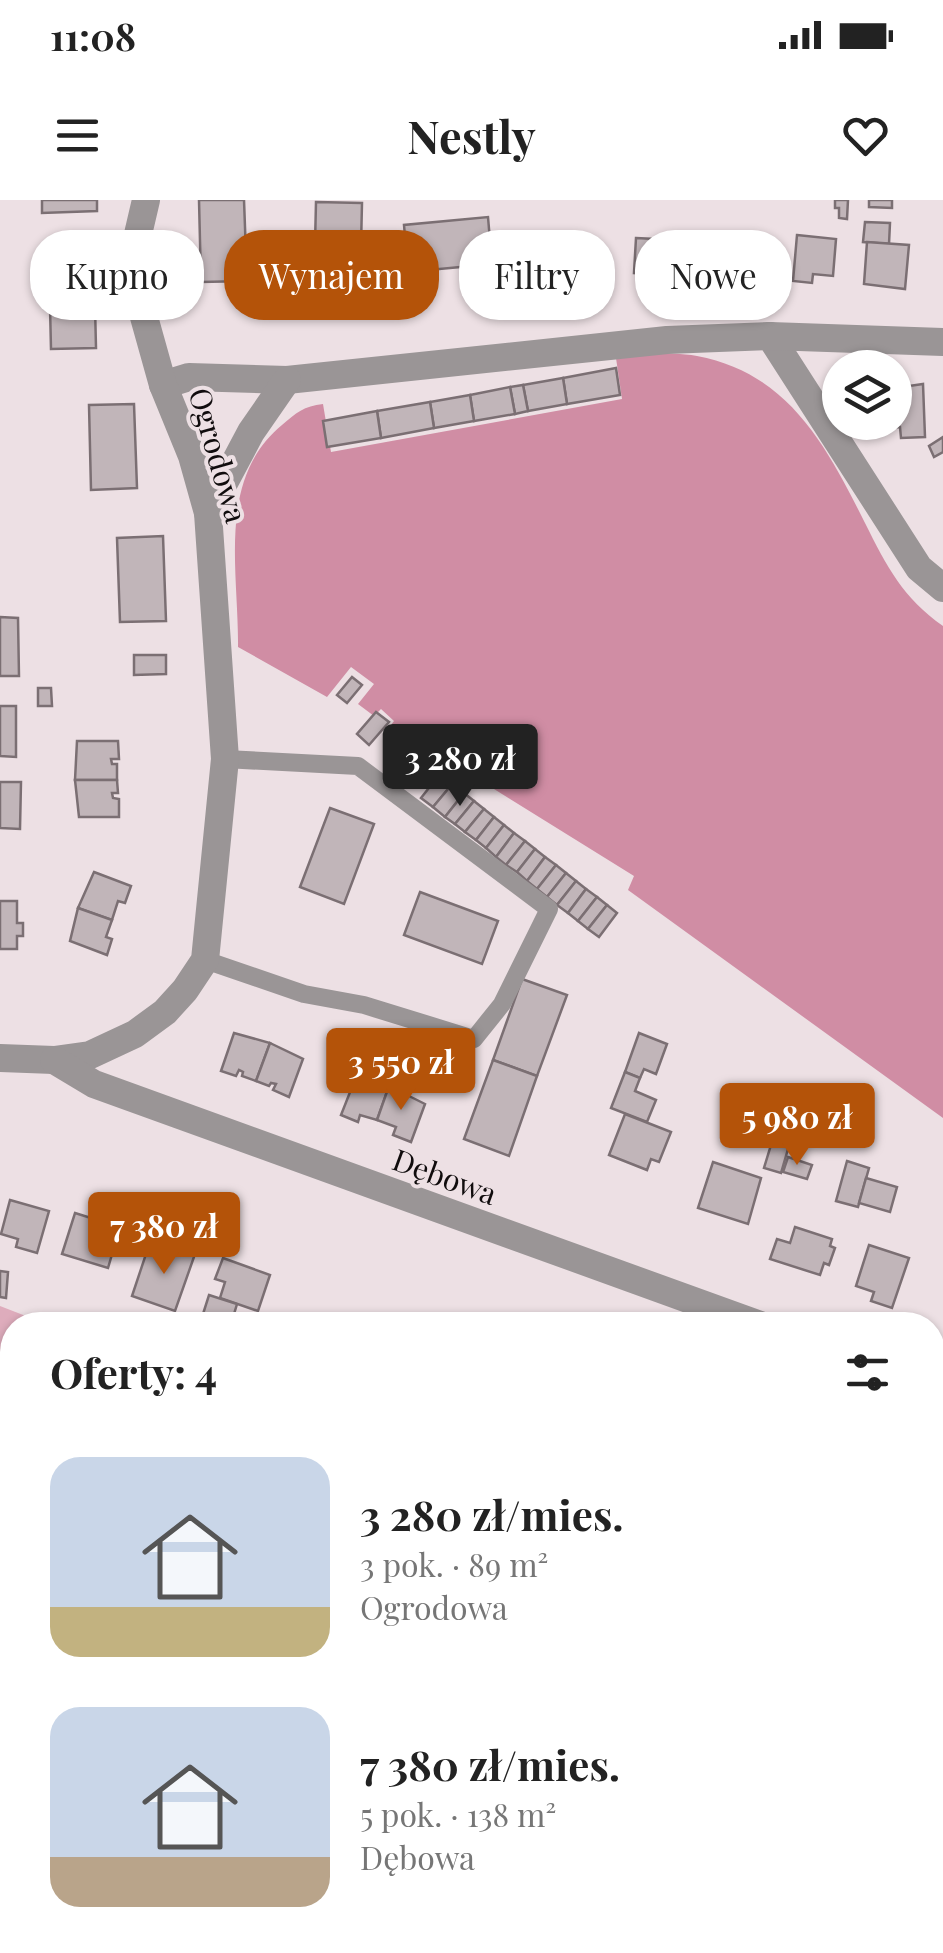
<!DOCTYPE html>
<html lang="pl">
<meta charset="utf-8">
<style>
:root{--surface:#fff;--page:#f6f6f6;--text:#222;--muted:#767676;--accent:#b45309}
body{margin:0;font-family:"Playfair Display",serif;background:var(--page);color:var(--text);height:100vh;display:flex;flex-direction:column;font-size:38px;white-space:nowrap}
*{box-sizing:border-box;margin:0}
p{font-size:32px;color:var(--muted)}
.icon{flex:none;width:55px;height:55px;fill:none;stroke:currentColor;stroke-width:2;stroke-linecap:round;stroke-linejoin:round}
.map{position:relative;flex:1;overflow:hidden}
.drawer{position:absolute;left:0px;top:1112px;width:945px;height:642px;display:flex;flex-direction:column;background:var(--surface);border-radius:40px 40px 0 0;box-shadow:0 2px 8px #0004}
.drawer>*{flex:none}
.hud{position:absolute;left:30px;top:30px;width:885px;height:90px;display:flex;gap:20px}
.fabs{position:absolute;left:822px;top:150px;display:grid;gap:20px}
.fabs a{display:grid;place-items:center;width:90px;height:90px;border-radius:50%;background:var(--surface);box-shadow:0 2px 8px #0004;font-size:50px}
.price{position:absolute;translate:-50% -85px;padding:0 22px;border-radius:10px;background:var(--accent);color:#fff;font-size:32px;line-height:65px;filter:drop-shadow(0 2px 5px #0008)}
.price::after{content:'';position:absolute;left:50%;top:60px;width:30px;height:22px;margin-left:-15px;background:inherit;clip-path:polygon(0 0,100% 0,50% 100%)}
.price.selected{background:#222;color:#fff}
ul{padding:0;list-style:none}
li{display:flex;align-items:center;gap:30px;height:250px;padding:0 50px}
li span{display:grid;place-items:center;flex:none;width:280px;height:200px;border-radius:30px;color:#555}
li>.icon{margin-inline-start:auto}
span .icon{width:120px;height:120px;fill:#fffc;stroke-width:1}
li b{font-size:42px}
h2{display:flex;justify-content:space-between;align-items:center;height:120px;padding:0 50px;font-size:42px}
.pill{padding:0 35px;border-radius:40px;background:var(--surface);box-shadow:0 2px 8px #0004;font-size:35px;line-height:90px}
.pill.selected{background:var(--accent);color:#fff}
.status{display:flex;justify-content:space-between;align-items:center;height:70px;padding:0 50px;background:var(--surface);direction:ltr}
.status svg{height:28px;fill:currentColor}
header{display:flex;justify-content:space-between;align-items:center;height:130px;padding:0 50px;background:var(--surface);font-size:45px;font-weight:700}
.map>svg:first-child{display:block}
</style>
<div class="status"><b>11:08</b><svg viewBox="0 0 49 12"><path d="M0 12V9h3v3zM5 12V6h3v6zM10 12V3h3v9zM15 12V0h3v12zM26 1h20v11H26zM47 4h2v5h-2z"/></svg></div>
<header><svg class="icon" aria-label="menu" viewBox="0 0 24 24"><path d="M4 6h16M4 12h16M4 18h16"/></svg>Nestly<svg class="icon" aria-label="heart" viewBox="0 0 24 24"><path d="M12 20l-8-8c-3-5 5-10 8-4 3-6 11-1 8 4z"/></svg></header>
<div class="map">
<svg width="943" height="1753" viewBox="0 0 943 1753">
<rect width="100%" height="100%" fill="#ede0e4"/>
<g fill="#deacbc">
<polygon points="0,1106 49,1125 12,1125 12,1398 0,1311"/>
<polygon points="0,1402 12,1404 12,1490 0,1484"/>
<polygon points="943,1547 943,1753 169,1753 170,1742 932,1742 932,1591"/>
</g>
<path fill="#d08da4" d="M651 153C666 154 682 153 697 156 789 173 827 247 865 323 887 367 903 398 943 426V918L628 690 634 676 478 579 454 560 391 525 394 521 381 509 374 516 358 504 374 484 351 467 327 497 238 447C239 372 216 279 282 225 296 213 304 206 323 204L331 252 622 199 616 158Z"/>
<g fill="#c1b5b9" stroke="#7b6f73" stroke-width="2.5">
<polygon points="42,0 97,0 97,11 42,13"/>
<polygon points="199,0 244,0 247,81 201,82"/>
<polygon points="835,0 848,0 847,19 839,18 839,8 835,8"/>
<polygon points="869,0 892,0 892,8 869,7"/>
<polygon points="316,2 362,3 360,89 314,87"/>
<polygon points="488,17 492,64 408,72 404,25"/>
<polygon points="865,22 890,23 889,44 863,42"/>
<rect x="532" y="34" width="42" height="45"/>
<polygon points="693,35 709,35 708,77 692,76"/>
<polygon points="709,35 759,36 759,48 751,48 750,78 708,77"/>
<polygon points="797,35 836,39 833,76 813,74 812,83 793,81"/>
<polygon points="636,38 675,40 673,75 634,73"/>
<polygon points="867,42 909,45 905,89 864,84"/>
<polygon points="94,63 96,148 51,149 49,64"/>
<polygon points="616,168 620,195 567,204 563,178"/>
<polygon points="563,178 567,204 528,211 523,185"/>
<polygon points="923,184 925,237 901,238 900,227 882,228 882,222 895,222 895,188"/>
<polygon points="523,185 528,211 515,214 510,187"/>
<polygon points="510,187 515,214 474,221 470,195"/>
<polygon points="470,195 474,221 434,228 430,202"/>
<polygon points="430,202 434,228 381,238 377,211"/>
<polygon points="134,204 137,288 91,290 89,205"/>
<polygon points="377,211 381,238 327,247 323,221"/>
<polygon points="943,237 943,252 934,257 929,246"/>
<polygon points="163,336 166,421 120,422 117,338"/>
<polygon points="0,417 18,418 19,476 0,476"/>
<polygon points="134,455 166,455 166,474 134,475"/>
<polygon points="352,477 362,485 347,503 337,495"/>
<polygon points="38,488 51,488 52,506 38,506"/>
<polygon points="0,506 16,506 16,557 0,556"/>
<polygon points="376,512 389,522 369,545 357,534"/>
<polygon points="77,541 118,541 119,559 111,559 112,564 117,564 117,580 75,580"/>
<polygon points="451,560 464,570 433,607 421,598"/>
<polygon points="464,570 475,579 445,617 433,607"/>
<polygon points="75,580 117,580 118,593 112,593 113,598 119,599 119,617 79,617"/>
<polygon points="0,582 21,582 20,629 0,628"/>
<polygon points="464,593 474,601 455,624 445,617"/>
<polygon points="474,601 484,609 465,632 455,624"/>
<polygon points="330,608 374,624 344,704 300,687"/>
<polygon points="484,609 494,617 476,640 465,632"/>
<polygon points="494,617 504,625 486,648 476,640"/>
<polygon points="504,625 514,633 496,657 486,648"/>
<polygon points="514,633 525,641 506,665 496,657"/>
<polygon points="525,641 535,649 517,672 506,665"/>
<polygon points="535,649 545,657 527,681 517,672"/>
<polygon points="545,657 556,665 537,689 527,681"/>
<polygon points="556,665 566,673 547,697 537,689"/>
<polygon points="94,672 131,686 125,703 118,701 112,720 78,708"/>
<polygon points="566,673 576,681 557,705 547,697"/>
<polygon points="576,681 586,689 568,713 557,705"/>
<polygon points="586,689 597,697 578,721 568,713"/>
<polygon points="420,692 498,721 482,764 404,735"/>
<polygon points="597,697 607,705 588,729 578,721"/>
<polygon points="0,701 17,701 17,723 23,723 23,736 17,736 17,749 0,749"/>
<polygon points="607,705 617,713 599,737 588,729"/>
<polygon points="78,708 112,720 106,737 112,739 107,755 70,741"/>
<polygon points="522,779 567,795 537,876 493,860"/>
<polygon points="234,833 270,843 256,881 242,876 243,872 239,870 236,876 221,871"/>
<polygon points="639,833 667,844 656,874 644,869 640,878 625,872"/>
<polygon points="270,843 303,859 289,897 273,890 276,884 271,883 269,886 256,881"/>
<polygon points="493,860 537,876 509,956 464,939"/>
<polygon points="625,872 640,878 635,891 656,900 647,922 611,908"/>
<polygon points="356,877 389,886 377,920 360,915 358,922 341,915"/>
<polygon points="389,886 425,904 411,942 393,935 396,927 377,920"/>
<polygon points="625,914 671,932 659,962 651,959 647,970 609,955"/>
<polygon points="768,917 795,925 781,973 764,968 774,935 764,932"/>
<polygon points="788,957 812,965 807,979 783,972"/>
<polygon points="847,961 869,968 858,1007 836,1001"/>
<polygon points="713,962 761,978 748,1024 698,1008"/>
<polygon points="866,978 897,987 890,1012 859,1003"/>
<polygon points="10,1000 49,1011 37,1053 16,1047 18,1039 1,1034"/>
<polygon points="75,1013 120,1027 108,1068 62,1054"/>
<polygon points="795,1027 832,1039 830,1046 835,1048 829,1065 824,1063 820,1075 770,1059 777,1039 790,1043"/>
<polygon points="168,1045 195,1054 175,1111 132,1096 148,1048 166,1054"/>
<polygon points="869,1045 909,1058 892,1108 871,1101 874,1092 856,1086"/>
<polygon points="223,1058 270,1075 258,1111 220,1098 225,1082 215,1079"/>
<polygon points="0,1071 8,1072 6,1098 0,1097"/>
<polygon points="209,1095 237,1104 231,1124 203,1114"/>
<polygon points="932,1408 943,1410 932,1457"/>
</g>
<g fill="none" stroke-linecap="round" stroke-linejoin="round">
<polyline stroke="#9a9596" stroke-width="18" points="205,760 304,794 364,805 474,839 502,804 549,709 358,566 225,559"/>
<g stroke="#9a9596" stroke-width="28">
<polyline points="770,136 919,368 943,388"/>
<polyline points="163,185 189,177 287,180 667,140 770,136 943,142"/>
<polyline points="208,313 251,232 287,180"/>
<polyline points="0,858 54,860 90,855 135,834 165,812 185,790 205,760 225,559 208,313 192,256 163,185 137,92 132,60 146,0"/>
<polyline points="54,860 94,884 760,1125"/>
<polyline points="932,1175 943,1177"/>
</g>
</g>
<g text-anchor="middle" dominant-baseline="central" stroke-width="8" stroke-linejoin="round" paint-order="stroke">
<g font-size="30" fill="#100c0d" stroke="#ede0e4">
<text transform="translate(219 255) rotate(74)">Ogrodowa</text>
<text transform="translate(445 976) rotate(20)">Dębowa</text>
</g>
</g>
</svg>
<div class="fabs">
<a><svg class="icon" aria-label="layers" viewBox="0 0 24 24"><path d="M12 4l9 5-9 5-9-5zM3 14l9 5 9-5"/></svg></a>
</div>
<b class="price selected" style="left:460px;top:609px">3 280 zł</b>
<b class="price" style="left:401px;top:913px">3 550 zł</b>
<b class="price" style="left:797px;top:968px">5 980 zł</b>
<b class="price" style="left:164px;top:1077px">7 380 zł</b>
<div class="hud">
<a class="pill">Kupno</a>
<a class="pill selected">Wynajem</a>
<a class="pill">Filtry</a>
<a class="pill">Nowe</a>
</div>
<section class="drawer">
<h2>Oferty: 4<svg class="icon" aria-label="filters" viewBox="0 0 24 24"><path d="M4 7h16M4 17h16"/><circle cx="9" cy="7" r="2"/><circle cx="15" cy="17" r="2"/></svg></h2>
<ul>
<li><span style="background:linear-gradient(#c9d6e8 75%,#c2b280 0)"><svg class="icon" aria-label="home" viewBox="0 0 24 24"><path d="M3 11l9-7 9 7M6 9v11h12V9"/></svg></span><div><b>3 280 zł/mies.</b><p>3 pok. · 89 m²</p><p>Ogrodowa</p></div></li>
<li><span style="background:linear-gradient(#c9d6e8 75%,#b9a48a 0)"><svg class="icon" aria-label="home" viewBox="0 0 24 24"><path d="M3 11l9-7 9 7M6 9v11h12V9"/></svg></span><div><b>7 380 zł/mies.</b><p>5 pok. · 138 m²</p><p>Dębowa</p></div></li>
</ul>
</section>
</div>
